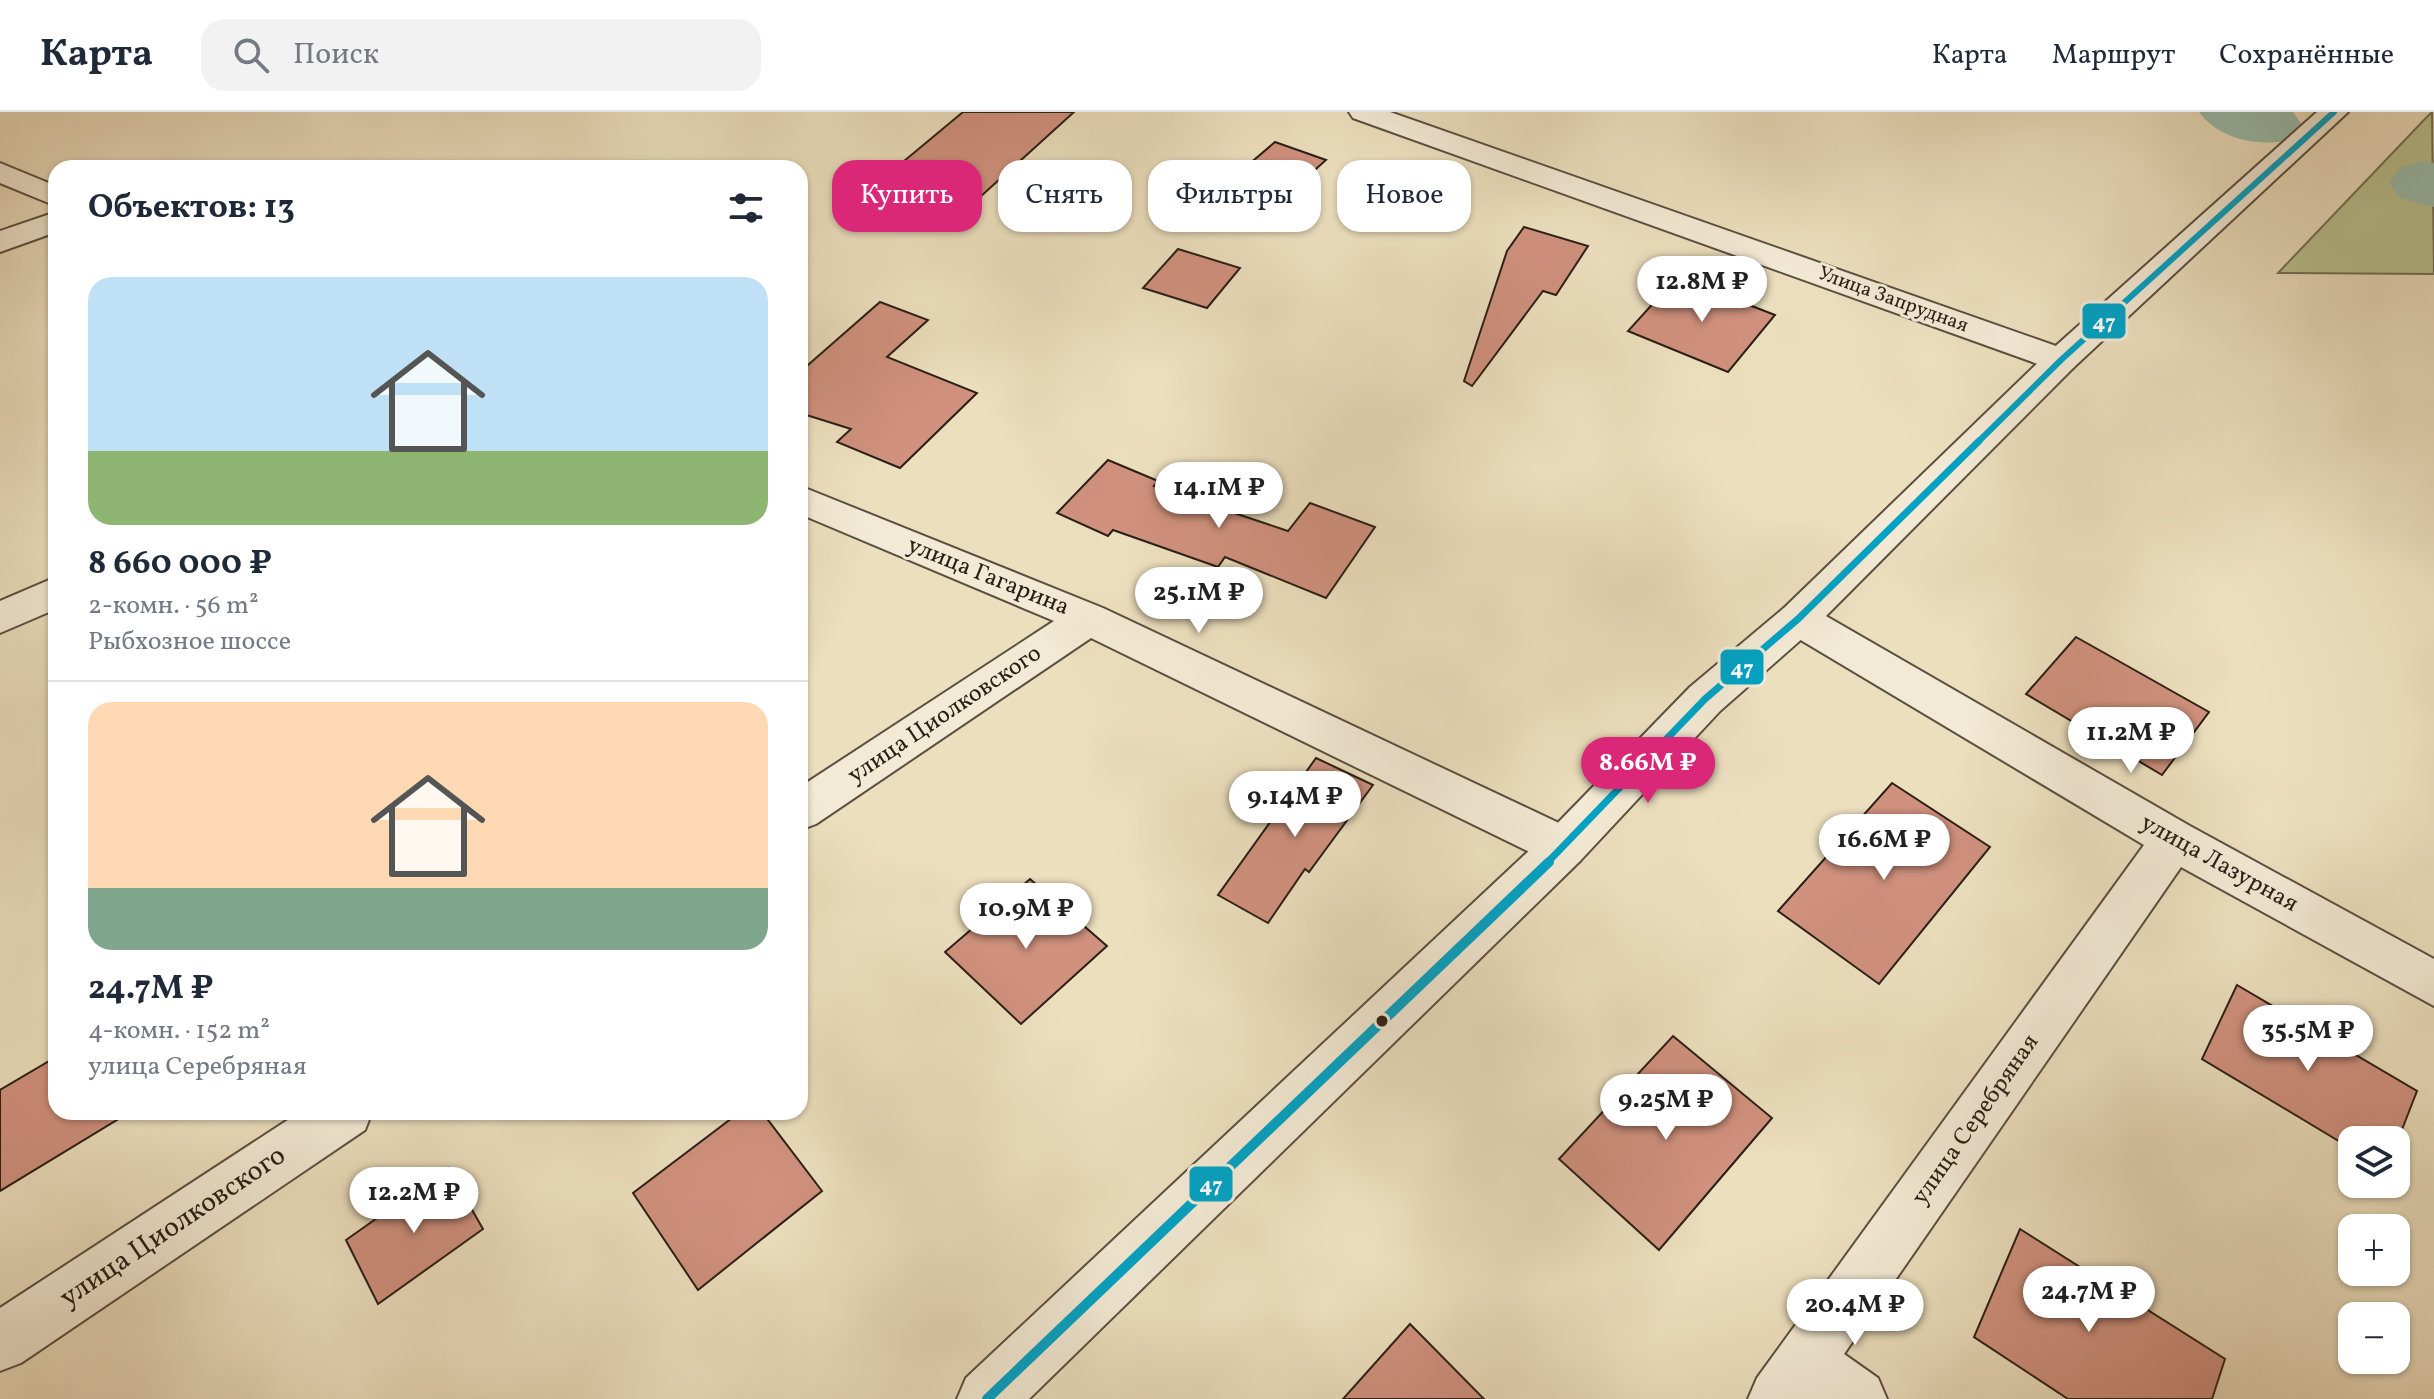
<!DOCTYPE html>
<html lang="ru">
<meta charset="utf-8">
<style>
:root{--surface:#fff;--page:#f2f2f3;--text:#1f2937;--muted:#747a83;--line:#e0e1e3;--accent:#db2777}
body{margin:0;font-family:Vollkorn,serif;background:var(--page);color:var(--text);height:100vh;display:flex;flex-direction:column;font-size:30px;white-space:nowrap}
*{box-sizing:border-box;margin:0}
p{font-size:26px;color:var(--muted)}
.icon{flex:none;width:44px;height:44px;fill:none;stroke:currentColor;stroke-width:2;stroke-linecap:round;stroke-linejoin:round}
.map{position:relative;flex:1;overflow:hidden}
.sheet{position:absolute;left:48px;top:48px;width:760px;height:960px;display:flex;flex-direction:column;background:var(--surface);border-radius:24px;box-shadow:0 2px 6px #0004}
.sheet>*{flex:none}
.guide{position:absolute;left:832px;top:48px;width:760px;height:72px;display:flex;gap:16px}
.buttons{position:absolute;left:2338px;top:1014px;display:grid;gap:16px}
.buttons a{display:grid;place-items:center;width:72px;height:72px;border-radius:16px;background:var(--surface);box-shadow:0 2px 6px #0004;font-size:40px}
.price{position:absolute;translate:-50% -68px;padding:0 18px;border-radius:28px;background:#fff;color:#222;font-size:26px;line-height:52px;filter:drop-shadow(0 2px 4px #0008)}
.price::after{content:'';position:absolute;left:50%;top:48px;width:24px;height:18px;margin-left:-12px;background:inherit;clip-path:polygon(0 0,100% 0,50% 100%)}
.price.active{background:var(--accent);color:#fff}
ul{padding:0;list-style:none}
li{display:grid;align-content:center;gap:16px;height:424px;padding:0 40px}
li+li{border-top:2px solid var(--line)}
li span{display:grid;place-items:center;height:248px;border-radius:24px;color:#555}
li>.icon{margin-inline-start:auto}
span .icon{width:144px;height:144px;fill:#fffc;stroke-width:1}
li b{font-size:34px}
h2{display:flex;justify-content:space-between;align-items:center;height:96px;padding:0 40px;font-size:34px}
.chip{padding:0 28px;border-radius:24px;background:var(--surface);box-shadow:0 2px 6px #0004;font-size:28px;line-height:72px}
.chip.active{background:var(--accent);color:#fff}
header{display:flex;align-items:center;gap:48px;box-sizing:border-box;height:112px;padding:0 40px;background:var(--surface);border-bottom:2px solid var(--line)}
header strong{font-size:38px}
nav{display:flex;gap:44px;margin-inline-start:auto;font-size:28px}
.search{width:560px;height:72px;background:var(--page);display:flex;align-items:center;gap:20px;box-sizing:border-box;padding:0 28px;border-radius:24px;color:var(--muted);font-size:30px}
.map>svg:first-child{display:block}
</style>
<header>
<strong>Карта</strong>
<div class="search"><svg class="icon" aria-label="search" viewBox="0 0 24 24"><circle cx="10" cy="10" r="6"/><path d="M15 15l6 6"/></svg>Поиск</div>
<nav><a>Карта</a><a>Маршрут</a><a>Сохранённые</a></nav>
</header>
<div class="map">
<svg width="2434" height="1287" viewBox="0 0 2434 1287">
<rect width="100%" height="100%" fill="#ecdfbe"/>
<filter id="stains"><feTurbulence type="fractalNoise" baseFrequency=".0025" numOctaves="4"/><feColorMatrix values="0 0 0 0 .2 0 0 0 0 .09 0 0 0 0 .02 0 0 0 .5 -.17"/></filter>
<radialGradient id="worn" r=".72"><stop offset=".6" stop-color="#630" stop-opacity="0"/><stop offset="1" stop-color="#630" stop-opacity=".3"/></radialGradient>
<polygon fill="#b9c190" stroke="#727053" stroke-width="2" points="2432,0 2434,162 2278,161 2423,9"/>
<g fill="none" stroke-linecap="round" stroke-linejoin="round">
<g fill="#99bdad" fill-rule="evenodd">
<path d="M2199 0H2293L2302 13 2292 28C2260 35 2219 28 2199 0Z"/>
<polygon points="2425,49 2434,51 2434,95 2400,86 2389,71 2400,56"/>
</g>
</g>
<g fill="#d0917e" stroke="#2a1f16" stroke-width="2">
<polygon points="963,0 1074,0 968,96 880,69"/>
<polygon points="1275,30 1326,48 1286,84 1234,65"/>
<polygon points="1524,115 1588,134 1556,183 1543,179 1472,274 1464,269 1507,139"/>
<polygon points="1178,137 1240,156 1207,196 1143,176"/>
<polygon points="1677,165 1775,203 1728,260 1628,219"/>
<polygon points="880,190 928,208 887,245 977,281 900,356 837,330 851,317 800,301 800,260"/>
<polygon points="1108,348 1158,369 1154,374 1288,419 1310,391 1375,415 1326,486 1225,445 1218,455 1113,418 1108,424 1057,401"/>
<polygon points="2076,525 2209,600 2162,663 2026,582"/>
<polygon points="1316,646 1373,673 1309,760 1305,757 1268,811 1218,783"/>
<polygon points="1892,671 1990,735 1879,872 1778,799"/>
<polygon points="1030,767 1107,834 1021,912 945,840"/>
<polygon points="2237,873 2417,979 2396,1033 2396,1028 2352,1028 2352,1037 2202,947"/>
<polygon points="1673,924 1772,1006 1659,1138 1559,1047"/>
<polygon points="56,945 56,1000 130,1000 0,1079 0,978"/>
<polygon points="740,1000 762,1000 822,1079 698,1178 633,1081"/>
<polygon points="448,1056 483,1117 378,1192 346,1128"/>
<polygon points="2020,1117 2225,1247 2212,1287 2068,1287 1974,1225"/>
<polygon points="1410,1212 1484,1287 1343,1287"/>
</g>
<g fill="none" stroke-linecap="round" stroke-linejoin="round">
<g stroke="#5a4f40" stroke-width="4">
<g id="minor">
<polygon points="1349,0 1390,0 2073,240 2078,248 2073,256 2061,259 2049,256 1353,6"/>
<polygon points="0,51 56,74 56,94 0,71"/>
<polygon points="56,100 56,120 0,140 0,119"/>
<polygon points="800,374 1103,496 1580,721 1587,735 1580,749 1564,755 1548,749 1091,526 816,712 800,718 800,675 1054,509 800,402"/>
<polygon points="56,465 56,497 0,521 0,489"/>
<polygon points="1798,492 1812,496 2190,714 2434,847 2434,894 2181,755 1844,1242 1878,1266 1887,1287 1748,1287 1757,1266 2144,733 1784,518 1778,507 1784,496"/>
<polygon points="300,1000 372,1000 365,1018 21,1251 0,1259 0,1196"/>
</g>
</g>
<g stroke="#5a4f40" stroke-width="4">
<polygon id="tertiary" points="2317,0 2348,0 2073,256 1812,518 1720,599 1580,749 1029,1287 957,1287 966,1266 1548,721 1690,575 1784,496 2049,240"/>
</g>
<use href="#minor" fill="#f3ead5" fill-rule="evenodd"/>
<use href="#tertiary" fill="#f3ead5" fill-rule="evenodd"/>
<g stroke="#f3ead5" stroke-width="10">
<polyline id="bus-1-far2" points="1977,331 2061,248 2334,0"/>
</g>
<g stroke="#f3ead5" stroke-width="13">
<polyline id="bus-1-far1" points="1546,752 1705,587 1798,507 1979,329"/>
</g>
<g stroke="#f3ead5" stroke-width="16">
<polyline id="bus-1" points="987,1287 1549,750"/>
</g>
<use href="#bus-1-far2" stroke="#02a2c5" stroke-width="6"/>
<use href="#bus-1-far1" stroke="#02a2c5" stroke-width="7"/>
<use href="#bus-1" stroke="#02a2c5" stroke-width="10"/>
</g>
<circle fill="#2a1f16" stroke="#f3ead5" stroke-width="3" cx="1382" cy="909" r="7"/>
<g text-anchor="middle" dominant-baseline="central" stroke-width="6" stroke-linejoin="round" paint-order="stroke">
<g font-size="20" fill="#2a1f16" stroke="#f3ead5">
<text transform="translate(1893 188) rotate(20)">Улица Запрудная</text>
</g>
<g font-size="24" fill="#2a1f16" stroke="#f3ead5">
<text transform="translate(988 465) rotate(22)">улица Гагарина</text>
<text transform="translate(945 603) rotate(-34)">улица Циолковского</text>
<text transform="translate(2219 752) rotate(29)">улица Лазурная</text>
<text transform="translate(1976 1008) rotate(-55)">улица Серебряная</text>
</g>
<g font-size="28" fill="#2a1f16" stroke="#f3ead5">
<text transform="translate(173 1115) rotate(-34)">улица Циолковского</text>
</g>
</g>
<g stroke="#f3ead5" stroke-width="3">
<rect x="2081" y="190" width="46" height="38" rx="8" fill="#02a2c5"/>
<rect x="1719" y="536" width="46" height="38" rx="8" fill="#02a2c5"/>
<rect x="1188" y="1053" width="46" height="38" rx="8" fill="#02a2c5"/>
</g>
<g font-size="22" text-anchor="middle" font-weight="bold" fill="#fff">
<text x="2104" y="217">47</text>
<text x="1742" y="563">47</text>
<text x="1211" y="1080">47</text>
</g>
<rect width="100%" height="100%" filter="url(#stains)"/>
<rect width="100%" height="100%" fill="url(#worn)"/>
</svg>
<div class="buttons">
<a><svg class="icon" aria-label="layers" viewBox="0 0 24 24"><path d="M12 4l9 5-9 5-9-5zM3 14l9 5 9-5"/></svg></a>
<a>+</a>
<a>−</a>
</div>
<b class="price" style="left:1702px;top:212px">12.8M ₽</b>
<b class="price" style="left:1219px;top:418px">14.1M ₽</b>
<b class="price" style="left:1199px;top:523px">25.1M ₽</b>
<b class="price" style="left:2131px;top:663px">11.2M ₽</b>
<b class="price active" style="left:1648px;top:693px">8.66M ₽</b>
<b class="price" style="left:1295px;top:727px">9.14M ₽</b>
<b class="price" style="left:1884px;top:770px">16.6M ₽</b>
<b class="price" style="left:1026px;top:839px">10.9M ₽</b>
<b class="price" style="left:2308px;top:961px">35.5M ₽</b>
<b class="price" style="left:1666px;top:1030px">9.25M ₽</b>
<b class="price" style="left:414px;top:1123px">12.2M ₽</b>
<b class="price" style="left:2089px;top:1222px">24.7M ₽</b>
<b class="price" style="left:1855px;top:1235px">20.4M ₽</b>
<div class="guide">
<a class="chip active">Купить</a>
<a class="chip">Снять</a>
<a class="chip">Фильтры</a>
<a class="chip">Новое</a>
</div>
<section class="sheet">
<h2>Объектов: 13<svg class="icon" aria-label="filters" viewBox="0 0 24 24"><path d="M4 7h16M4 17h16"/><circle cx="9" cy="7" r="2"/><circle cx="15" cy="17" r="2"/></svg></h2>
<ul>
<li><span style="background:linear-gradient(#bfe0f5 70%,#8fb573 0)"><svg class="icon" aria-label="home" viewBox="0 0 24 24"><path d="M3 11l9-7 9 7M6 9v11h12V9"/></svg></span><div><b>8 660 000 ₽</b><p>2-комн. · 56 m²</p><p>Рыбхозное шоссе</p></div></li>
<li><span style="background:linear-gradient(#ffd9b3 75%,#7fa58c 0)"><svg class="icon" aria-label="home" viewBox="0 0 24 24"><path d="M3 11l9-7 9 7M6 9v11h12V9"/></svg></span><div><b>24.7M ₽</b><p>4-комн. · 152 m²</p><p>улица Серебряная</p></div></li>
</ul>
</section>
</div>
